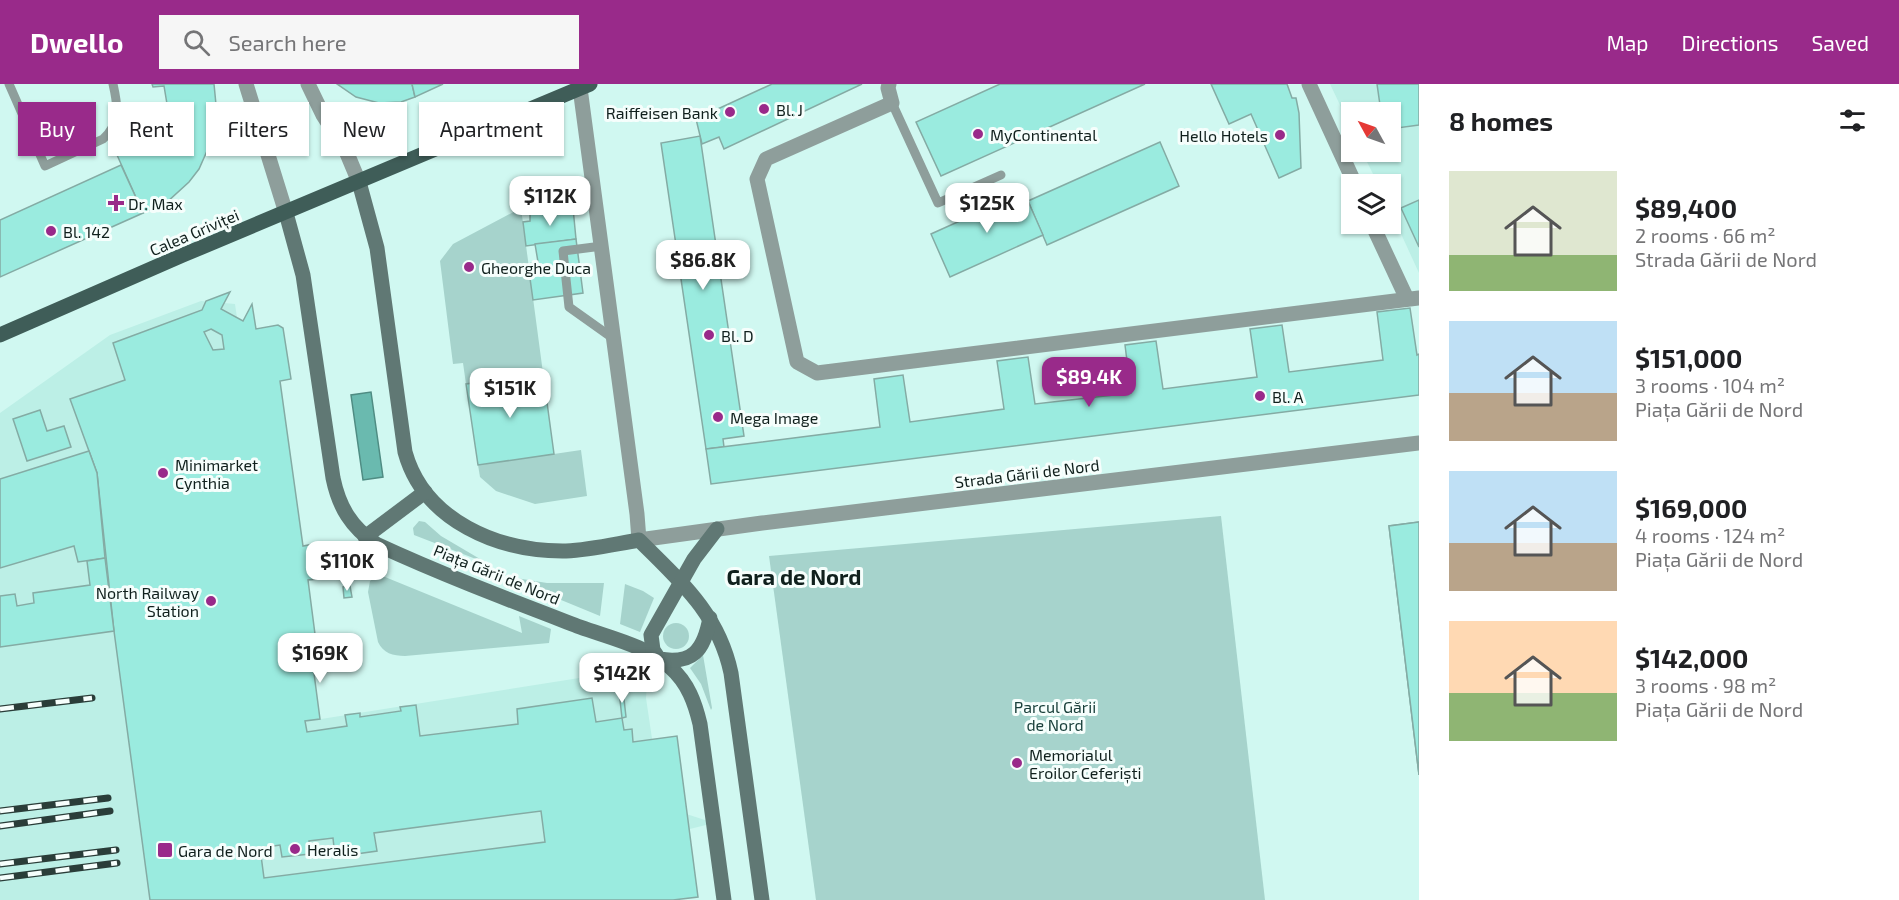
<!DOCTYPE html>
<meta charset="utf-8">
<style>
:root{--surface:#fff;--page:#f6f6f6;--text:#202124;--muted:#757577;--accent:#992a8a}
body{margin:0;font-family:"Exo 2",sans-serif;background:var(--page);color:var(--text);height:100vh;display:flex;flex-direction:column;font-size:22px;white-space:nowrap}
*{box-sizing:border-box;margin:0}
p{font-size:20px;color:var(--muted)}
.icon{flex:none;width:33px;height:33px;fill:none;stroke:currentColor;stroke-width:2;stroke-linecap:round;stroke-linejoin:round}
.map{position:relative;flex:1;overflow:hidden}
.panel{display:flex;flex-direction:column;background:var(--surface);width:480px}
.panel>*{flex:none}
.top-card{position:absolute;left:18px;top:18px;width:570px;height:54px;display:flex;gap:12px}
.needle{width:39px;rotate:310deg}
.fabs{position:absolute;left:1341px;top:18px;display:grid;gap:12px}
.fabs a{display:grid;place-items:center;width:60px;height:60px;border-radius:0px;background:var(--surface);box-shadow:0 2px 4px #0004;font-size:30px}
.price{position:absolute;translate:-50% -51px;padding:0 14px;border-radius:12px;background:#fff;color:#222;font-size:20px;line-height:39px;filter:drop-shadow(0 2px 3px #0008)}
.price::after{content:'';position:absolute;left:50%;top:36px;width:18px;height:14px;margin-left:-9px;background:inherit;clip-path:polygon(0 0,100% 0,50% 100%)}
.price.current{background:var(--accent);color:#fff}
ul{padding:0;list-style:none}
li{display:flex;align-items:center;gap:18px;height:150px;padding:0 30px}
li span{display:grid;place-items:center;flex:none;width:168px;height:120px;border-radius:0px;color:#555}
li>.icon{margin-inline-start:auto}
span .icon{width:72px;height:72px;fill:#fffc;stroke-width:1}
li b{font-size:26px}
h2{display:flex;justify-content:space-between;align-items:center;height:72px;padding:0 30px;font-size:26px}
.chip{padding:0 21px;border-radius:0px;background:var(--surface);box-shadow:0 2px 4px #0004;font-size:21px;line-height:54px}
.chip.current{background:var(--accent);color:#fff}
header{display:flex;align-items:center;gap:36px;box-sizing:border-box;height:84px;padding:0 30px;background:var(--accent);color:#fff}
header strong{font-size:28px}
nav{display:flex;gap:33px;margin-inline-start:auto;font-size:21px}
.search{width:420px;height:54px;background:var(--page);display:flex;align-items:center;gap:15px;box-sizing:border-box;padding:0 21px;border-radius:0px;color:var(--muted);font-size:22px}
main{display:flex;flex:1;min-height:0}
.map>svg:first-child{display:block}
</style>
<header>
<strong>Dwello</strong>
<div class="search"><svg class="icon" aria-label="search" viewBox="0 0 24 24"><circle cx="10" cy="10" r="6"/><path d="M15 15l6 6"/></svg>Search here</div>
<nav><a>Map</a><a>Directions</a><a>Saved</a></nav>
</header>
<main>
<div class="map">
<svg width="1419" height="816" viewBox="0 0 1419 816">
<rect width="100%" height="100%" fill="#d0f8f1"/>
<g fill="#bcefe6">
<polygon points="1330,0 1419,0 1419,189 1391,128 1390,100 1378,100 1362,68 1390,68 1390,28 1352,28 1351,44"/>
<polygon points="201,217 235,220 296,639 630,586 649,569 659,575 648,587 646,614 662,722 714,739 666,751 674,816 0,816 0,329 110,251"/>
</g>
<g fill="#a6d3cc">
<polygon points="521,124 543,289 466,300 463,279 453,280 440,177 453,160"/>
<polygon points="581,366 587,412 535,420 496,407 480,393 478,381"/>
<polygon points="1221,432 1265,816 816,816 769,472"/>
<polygon points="419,437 425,438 441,452 480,475 481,477 414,451 413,444"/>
<path d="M377 492 385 493 522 549 519 532 551 545 549 559 405 572C393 572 383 569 378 558L368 508 370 497Z"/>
<polygon points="516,494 547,499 604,499 600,532 515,497 514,496"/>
<polygon points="625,500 643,507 654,514 640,548 620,540"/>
<circle cx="676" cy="552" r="13"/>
<polygon points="703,571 712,624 711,626 701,600 690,584"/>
</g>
<polygon fill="#6abaaf" stroke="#4f8c83" stroke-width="1.5" points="371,308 383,393 363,396 351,311"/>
<g fill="#9aebdf" stroke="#84aba4" stroke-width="1.5" fill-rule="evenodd">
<polygon points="152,0 214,0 217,31 211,58 199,85 189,98 167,118 143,129 117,71 124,68 122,63 129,60 134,70 138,68 160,25 168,26 164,2 153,3"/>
<polygon points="337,0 412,0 415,13 401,18 379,19 356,13"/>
<polygon points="412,0 443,0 415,13"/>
<polygon points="772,0 862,0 724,65 719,53 702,60 696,35"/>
<polygon points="1000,0 1145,0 941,92 916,38"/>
<polygon points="1211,0 1287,0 1292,14 1296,14 1299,29 1301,84 1279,94 1251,30 1229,40"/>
<polygon points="1377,0 1419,0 1419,41 1390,45 1390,28 1381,28"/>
<polygon points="700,52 744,352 723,355 724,363 706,365 661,59"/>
<polygon points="1160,58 1179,102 1047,161 1028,117"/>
<polygon points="121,81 143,129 0,193 0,136"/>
<polygon points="1024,108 1043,151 950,193 931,150"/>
<polygon points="1419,116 1419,163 1401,124"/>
<polygon points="573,124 576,155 526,162 523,138 530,137 530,130"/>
<polygon points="576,155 583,209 533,216 528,180 538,178 535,160"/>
<path d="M230 208 221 225 243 237 252 220 256 245 278 241 283 244 291 295 280 297 303 462 314 460 318 495 308 496 316 558 310 559 320 635 305 637 307 648 347 642 345 631 360 629V633L401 627 400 623 416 621 420 652 518 640 517 625 592 614 596 638 622 634 624 646 632 645 633 658 677 652 698 813 673 816H150L114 547 97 389 70 315 125 296 113 259 202 226 206 217ZM211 245 222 251 224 265 213 266 204 248ZM541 727 545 758 264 794 260 764 280 761 282 773 310 770 309 757 333 754 335 773 377 767 374 749Z"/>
<polygon points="1410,224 1417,271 1419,270 1419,311 711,400 706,365 880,343 874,295 903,291 910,338 1004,325 997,277 1028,273 1035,320 1131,309 1125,261 1156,257 1163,305 1257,293 1250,245 1282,241 1289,288 1383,276 1377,228"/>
<polygon points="543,289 554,370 478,381 466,300"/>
<polygon points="40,326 47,347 64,342 71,363 27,377 13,335"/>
<polygon points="89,367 97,389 105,474 78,478 74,462 0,484 0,395"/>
<polygon points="1419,438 1419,691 1389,442"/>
<polygon points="1419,438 1419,691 1389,442"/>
<polygon points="105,474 114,547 0,563 0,512 15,510 17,522 34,519 33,509 90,501 87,477"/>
<polygon points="350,502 352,513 344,514 343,503"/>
<polygon points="623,606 626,633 622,634 619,607"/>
</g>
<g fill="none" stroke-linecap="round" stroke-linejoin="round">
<g stroke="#8e9e9b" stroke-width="9">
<path d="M9 0 45 82 103 55C121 39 118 22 113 0"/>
<polyline points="892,19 938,119 1001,91"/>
<polyline points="602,162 563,167 569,223 614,255"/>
</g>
<g stroke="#8e9e9b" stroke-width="15">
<polyline points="889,0 888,4 892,19 766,75 757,95 797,278 817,289 1419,214"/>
<polyline points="1309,0 1355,100"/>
<polyline points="1372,140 1407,215"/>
</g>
<g stroke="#8e9e9b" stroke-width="15">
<polyline points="246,0 286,129"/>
<polyline points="308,0 323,31 346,67 359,98"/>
<polyline points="580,4 637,430 639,456 762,439 1419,359"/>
</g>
<g stroke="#607874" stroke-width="15">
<path d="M359 98 377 164 405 368C424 437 499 468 566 467 590 466 615 460 639 456 681 498 718 529 731 589L762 816"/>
<path d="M286 129 303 191 333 394C339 423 351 443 376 460 443 491 512 517 580 543 610 554 647 562 671 584 688 599 695 619 700 640L724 816"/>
<polyline points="365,453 425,408"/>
<path d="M710 534C704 566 693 581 659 575L653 566 651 551 694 475 717 445"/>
</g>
<polyline stroke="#3f5d58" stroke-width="15" points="0,251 183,171 590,0"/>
<g stroke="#2a3d39" stroke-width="7">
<g id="rail">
<polyline points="0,625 92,614"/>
<polyline points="0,727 108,714"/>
<polyline points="0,742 110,727"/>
<polyline points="0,780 116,766"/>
<polyline points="0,794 117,779"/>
</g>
</g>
<use href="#rail" stroke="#f6fefc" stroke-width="4.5" stroke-dasharray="14" stroke-linecap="butt"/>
</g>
<g fill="#992a8a" stroke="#f6fefc" stroke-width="2">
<circle cx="764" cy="25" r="6"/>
<circle cx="730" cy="28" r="6"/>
<circle cx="978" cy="50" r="6"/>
<circle cx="1280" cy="51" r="6"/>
<path d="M113 110h6v6h6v6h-6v6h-6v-6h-6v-6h6z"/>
<circle cx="51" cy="147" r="6"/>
<circle cx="469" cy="183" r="6"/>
<circle cx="709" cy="251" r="6"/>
<circle cx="1260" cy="312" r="6"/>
<circle cx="718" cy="333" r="6"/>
<circle cx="163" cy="389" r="6"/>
<circle cx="211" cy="517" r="6"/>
<circle cx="1017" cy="679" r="6"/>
<circle cx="295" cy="765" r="6"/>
<rect x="157" y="758" width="16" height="16" rx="3"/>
</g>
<g text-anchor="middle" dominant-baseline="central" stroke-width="6" stroke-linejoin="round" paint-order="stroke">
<g font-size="16" fill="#10201d" stroke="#f6fefc" text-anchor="start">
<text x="776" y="25">Bl. J</text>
<text x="718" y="28" text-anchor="end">Raiffeisen Bank</text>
<text x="990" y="50">MyContinental</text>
<text x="1268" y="51" text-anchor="end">Hello Hotels</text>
<text x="128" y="119">Dr. Max</text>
<text x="63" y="147">Bl. 142</text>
<text x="481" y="183">Gheorghe Duca</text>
<text x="721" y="251">Bl. D</text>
<text x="1272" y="312">Bl. A</text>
<text x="730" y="333">Mega Image</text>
<text x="175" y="380">Minimarket<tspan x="175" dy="18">Cynthia</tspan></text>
<text x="199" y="508" text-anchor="end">North Railway<tspan x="199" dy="18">Station</tspan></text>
<text x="1029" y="670">Memorialul<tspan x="1029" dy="18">Eroilor Ceferiști</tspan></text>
<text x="307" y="765">Heralis</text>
<text x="178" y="766">Gara de Nord</text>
</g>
<g font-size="16" fill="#10201d" stroke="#f6fefc">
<text transform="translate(194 148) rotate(-23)">Calea Griviței</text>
<text transform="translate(1027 389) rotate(-7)">Strada Gării de Nord</text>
<text transform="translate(497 490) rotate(22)">Piața Gării de Nord</text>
</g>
<g font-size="16" fill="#1a403b" stroke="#f6fefc">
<text x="1055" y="622">Parcul Gării<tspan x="1055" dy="18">de Nord</tspan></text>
</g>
<g font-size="22" font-weight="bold" fill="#10201d" stroke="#f6fefc">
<text x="794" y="492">Gara de Nord</text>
</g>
</g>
</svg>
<div class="fabs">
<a><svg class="needle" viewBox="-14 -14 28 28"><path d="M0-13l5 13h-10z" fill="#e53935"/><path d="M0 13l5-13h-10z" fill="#757577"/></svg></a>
<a><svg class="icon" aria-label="layers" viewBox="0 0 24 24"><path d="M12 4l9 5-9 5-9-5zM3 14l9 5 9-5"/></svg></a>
</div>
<b class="price" style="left:550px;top:143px">$112K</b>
<b class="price" style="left:987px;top:150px">$125K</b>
<b class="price" style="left:703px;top:207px">$86.8K</b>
<b class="price current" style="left:1089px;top:324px">$89.4K</b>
<b class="price" style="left:510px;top:335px">$151K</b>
<b class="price" style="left:347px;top:508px">$110K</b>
<b class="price" style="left:320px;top:600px">$169K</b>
<b class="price" style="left:622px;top:620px">$142K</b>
<div class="top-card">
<a class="chip current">Buy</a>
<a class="chip">Rent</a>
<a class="chip">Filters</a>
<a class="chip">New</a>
<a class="chip">Apartment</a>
</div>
</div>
<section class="panel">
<h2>8 homes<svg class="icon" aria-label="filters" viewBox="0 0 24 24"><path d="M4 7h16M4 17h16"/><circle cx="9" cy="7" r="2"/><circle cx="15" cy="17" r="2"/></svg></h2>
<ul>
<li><span style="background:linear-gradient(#dfe7d0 70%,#8fb573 0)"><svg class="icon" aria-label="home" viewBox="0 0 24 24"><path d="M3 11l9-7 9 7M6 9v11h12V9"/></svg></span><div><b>$89,400</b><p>2 rooms · 66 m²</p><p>Strada Gării de Nord</p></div></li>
<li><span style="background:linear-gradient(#bfe0f5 60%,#b9a48a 0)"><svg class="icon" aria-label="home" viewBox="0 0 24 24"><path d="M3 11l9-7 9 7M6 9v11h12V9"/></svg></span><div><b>$151,000</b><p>3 rooms · 104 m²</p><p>Piața Gării de Nord</p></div></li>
<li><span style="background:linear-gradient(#bfe0f5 60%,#b9a48a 0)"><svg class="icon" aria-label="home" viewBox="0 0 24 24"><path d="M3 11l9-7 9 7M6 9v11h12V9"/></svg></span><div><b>$169,000</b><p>4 rooms · 124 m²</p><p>Piața Gării de Nord</p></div></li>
<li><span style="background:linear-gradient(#ffd9b3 60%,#8fb573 0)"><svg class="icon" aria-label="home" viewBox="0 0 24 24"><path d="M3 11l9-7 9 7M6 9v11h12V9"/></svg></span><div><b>$142,000</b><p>3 rooms · 98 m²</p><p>Piața Gării de Nord</p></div></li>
</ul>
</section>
</main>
